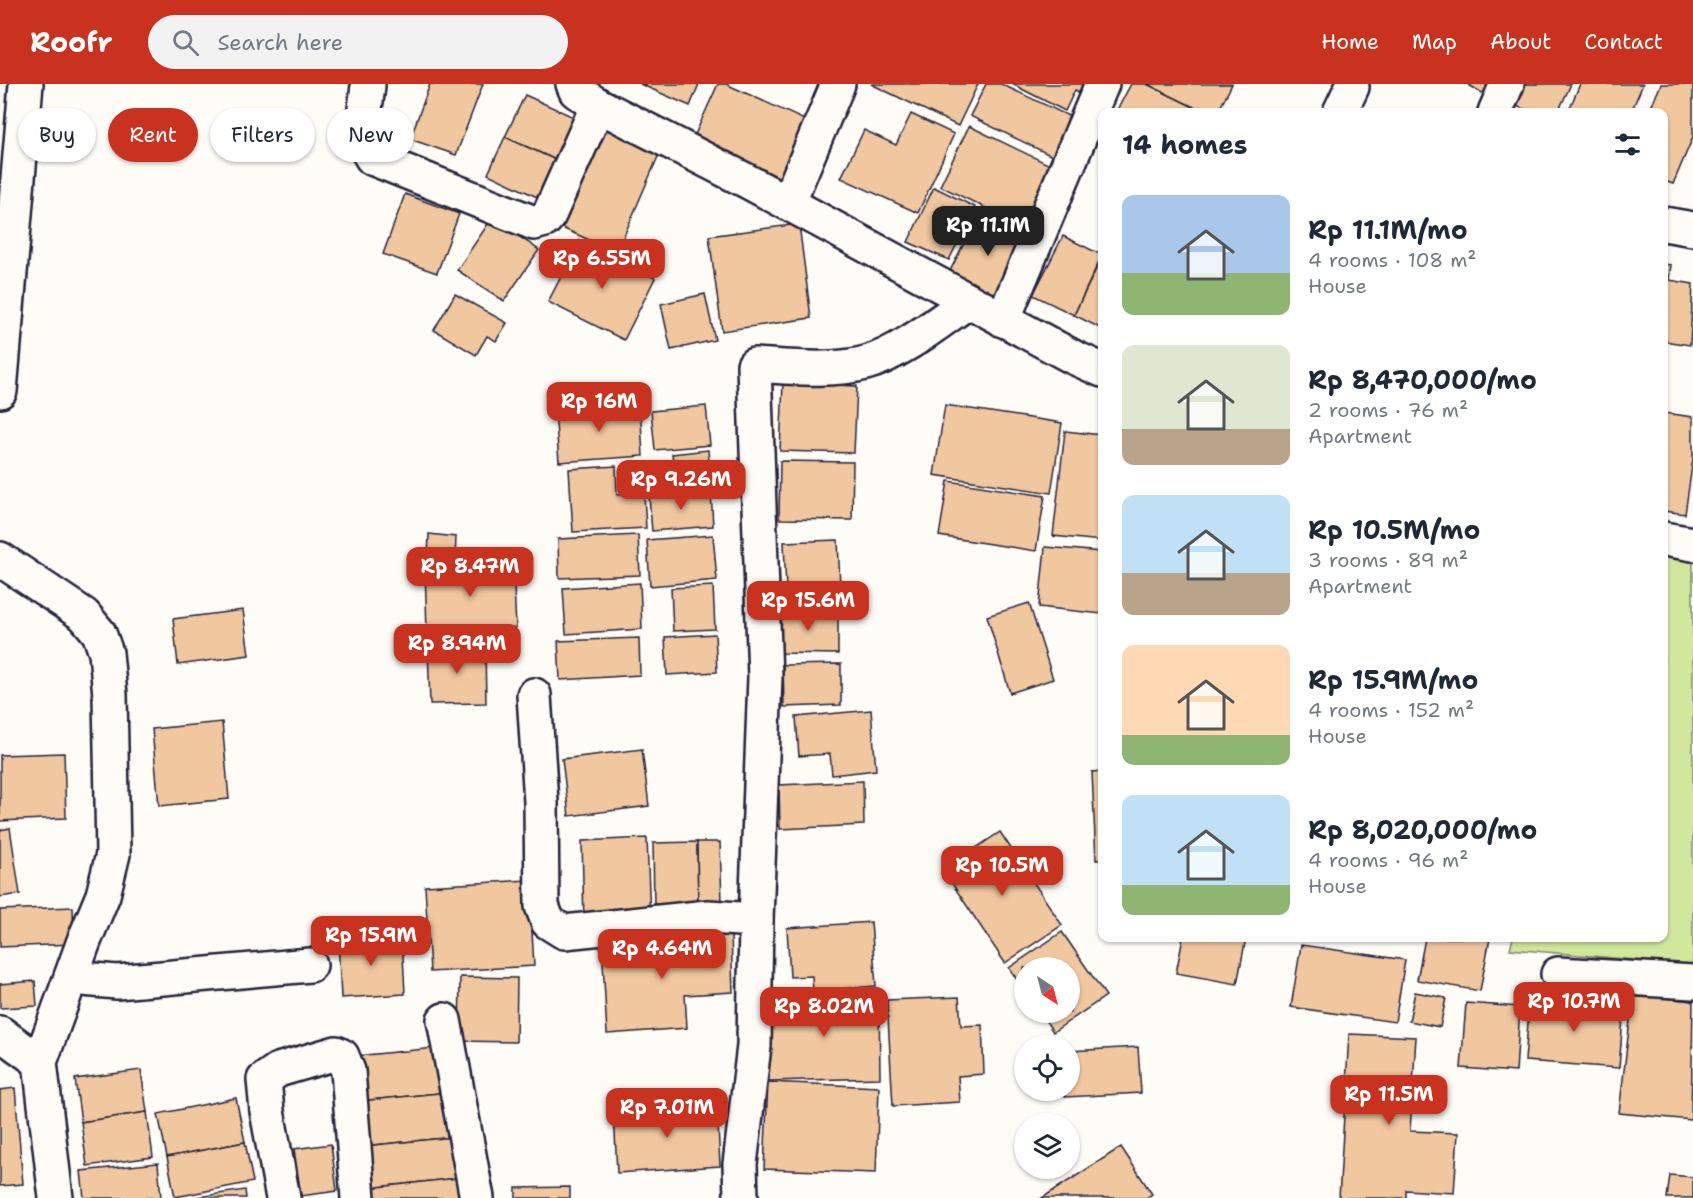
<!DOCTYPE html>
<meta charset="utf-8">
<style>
:root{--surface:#fff;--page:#f2f2f3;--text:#1f2937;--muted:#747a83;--accent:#c8321e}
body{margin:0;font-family:"Shantell Sans",sans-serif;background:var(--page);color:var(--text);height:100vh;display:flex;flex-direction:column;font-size:22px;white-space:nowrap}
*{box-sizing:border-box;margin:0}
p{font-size:20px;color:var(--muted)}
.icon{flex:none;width:33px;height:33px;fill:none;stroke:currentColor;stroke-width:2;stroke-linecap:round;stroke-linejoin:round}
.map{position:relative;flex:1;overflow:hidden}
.details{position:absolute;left:1098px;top:24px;width:570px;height:834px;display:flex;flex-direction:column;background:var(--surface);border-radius:12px;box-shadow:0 2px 4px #0004}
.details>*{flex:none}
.banner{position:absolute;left:18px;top:24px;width:570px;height:54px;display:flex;gap:12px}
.needle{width:39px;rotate:144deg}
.buttons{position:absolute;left:1014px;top:873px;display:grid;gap:12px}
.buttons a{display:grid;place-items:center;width:66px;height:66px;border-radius:50%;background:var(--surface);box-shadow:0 2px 4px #0004;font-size:30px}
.price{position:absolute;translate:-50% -51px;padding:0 14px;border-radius:12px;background:var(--accent);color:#fff;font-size:20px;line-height:39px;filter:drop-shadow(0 2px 3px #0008)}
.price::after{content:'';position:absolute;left:50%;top:36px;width:18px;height:14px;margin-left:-9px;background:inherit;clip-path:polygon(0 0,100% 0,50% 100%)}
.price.active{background:#222;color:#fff}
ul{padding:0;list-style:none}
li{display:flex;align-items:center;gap:18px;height:150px;padding:0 24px}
li span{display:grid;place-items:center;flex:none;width:168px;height:120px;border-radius:12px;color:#555}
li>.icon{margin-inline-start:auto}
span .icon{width:72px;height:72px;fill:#fffc;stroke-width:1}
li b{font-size:26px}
h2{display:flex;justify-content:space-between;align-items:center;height:72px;padding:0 24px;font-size:26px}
.chip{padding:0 21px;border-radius:27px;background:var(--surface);box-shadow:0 2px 4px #0004;font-size:21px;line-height:54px}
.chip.active{background:var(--accent);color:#fff}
header{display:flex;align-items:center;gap:36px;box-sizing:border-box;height:84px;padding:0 30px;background:var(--accent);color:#fff}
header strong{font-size:28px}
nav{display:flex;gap:33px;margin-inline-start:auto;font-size:21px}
.search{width:420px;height:54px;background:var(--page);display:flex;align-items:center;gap:15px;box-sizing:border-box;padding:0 21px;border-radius:33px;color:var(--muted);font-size:22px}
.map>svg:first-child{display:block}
</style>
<header>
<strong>Roofr</strong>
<div class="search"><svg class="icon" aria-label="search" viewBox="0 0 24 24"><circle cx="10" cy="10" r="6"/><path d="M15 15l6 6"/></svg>Search here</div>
<nav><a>Home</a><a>Map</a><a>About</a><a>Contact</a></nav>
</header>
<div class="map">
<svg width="1693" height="1114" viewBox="0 0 1693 1114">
<rect width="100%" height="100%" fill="#fdfcf7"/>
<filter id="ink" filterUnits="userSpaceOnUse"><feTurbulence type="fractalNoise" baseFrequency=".0167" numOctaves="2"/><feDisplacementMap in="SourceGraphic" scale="12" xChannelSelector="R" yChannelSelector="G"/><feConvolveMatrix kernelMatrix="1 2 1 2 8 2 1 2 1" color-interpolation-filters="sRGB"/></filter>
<g filter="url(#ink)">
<polygon fill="#d1e79c" stroke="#7a846c" stroke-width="1.5" points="1664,448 1693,453 1693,881 1510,865 1513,854 1664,854"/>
<g fill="#f0c79f" stroke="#22223b" stroke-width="1.5">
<polygon points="430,0 483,0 456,71 410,55"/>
<polygon points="640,0 699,0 690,22"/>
<polygon points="718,0 726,0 809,38 783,95 693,55"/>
<polygon points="871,0 978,0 958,42"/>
<polygon points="986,0 1001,0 1071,33 1052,72 970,32"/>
<polygon points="1012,0 1092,0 1086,11 1075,6 1065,27"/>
<polygon points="1131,0 1147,0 1204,28 1116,28"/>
<polygon points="1147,0 1232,0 1218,28 1204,28"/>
<polygon points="1467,0 1497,0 1489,13"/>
<polygon points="1519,0 1571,0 1558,28 1530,28 1510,19"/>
<polygon points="1580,0 1643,0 1631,28 1568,28"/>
<polygon points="1661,0 1693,0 1693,53 1673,100 1664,97 1664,28 1649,28"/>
<polygon points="525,11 587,39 567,81 505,53"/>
<polygon points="911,30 954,50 918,129 841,94 864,46 896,61"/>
<polygon points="599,42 660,68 617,168 555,141"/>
<polygon points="969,42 1052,82 1023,142 940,102"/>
<polygon points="505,53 567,81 550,119 488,90"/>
<polygon points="934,103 975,123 949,176 908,158"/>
<polygon points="405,110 459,130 437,189 383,170"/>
<polygon points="977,133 1028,157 1000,213 949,189"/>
<polygon points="492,134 539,166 504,217 457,186"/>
<polygon points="799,140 811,234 722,247 709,152"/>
<polygon points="1063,152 1102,171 1074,231 1033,211"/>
<polygon points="580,156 655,194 624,256 548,218"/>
<polygon points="1102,173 1102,245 1074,231"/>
<polygon points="1664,180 1671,181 1669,196 1693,200 1690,261 1664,257"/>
<polygon points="455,210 507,239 496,257 487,252 476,271 434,246"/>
<polygon points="705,210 715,256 671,266 661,220"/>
<polygon points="783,299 857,302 854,369 780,367"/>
<polygon points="640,320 643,372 559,378 555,327"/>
<polygon points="945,321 1062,339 1051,409 934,391"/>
<polygon points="706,322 710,361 655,366 651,327"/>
<polygon points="1664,329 1693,333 1693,375 1685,430 1664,427"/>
<polygon points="1065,347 1102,351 1102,457 1053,452"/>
<polygon points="708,366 711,400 676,402 672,370"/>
<polygon points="780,377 853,378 852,436 779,435"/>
<polygon points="616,382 617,411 644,410 646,444 573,448 569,385"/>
<polygon points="948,397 1045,412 1036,467 939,452"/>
<polygon points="711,407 713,442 652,447 649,413"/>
<polygon points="429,450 456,453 455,476 428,473"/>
<polygon points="638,451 640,491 559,494 558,455"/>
<polygon points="713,451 717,496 650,502 647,456"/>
<polygon points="838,456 840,503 786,506 784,458"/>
<polygon points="1045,463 1102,468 1102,530 1039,523"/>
<polygon points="513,480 516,544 427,548 425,484"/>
<polygon points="640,499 642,545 566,550 563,504"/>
<polygon points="713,502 715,545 673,547 671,504"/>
<polygon points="1029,519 1053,595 1010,609 987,532"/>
<polygon points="243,526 249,571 178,581 173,535"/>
<polygon points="778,526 838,527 838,570 778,569"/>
<polygon points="715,550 717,588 667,591 665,553"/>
<polygon points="639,554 640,591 560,596 558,557"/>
<polygon points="485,562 486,619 430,620 428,564"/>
<polygon points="841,580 841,621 784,623 783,581"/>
<polygon points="871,626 876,686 832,691 830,670 799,672 796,633"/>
<polygon points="222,638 229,715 159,722 152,645"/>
<polygon points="642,665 649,722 569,732 562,675"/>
<polygon points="64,669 66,734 0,737 0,671"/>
<polygon points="1102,687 1102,776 1096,776 1092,688"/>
<polygon points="863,697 864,741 780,745 779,701"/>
<polygon points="10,744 20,810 0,813 0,746"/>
<polygon points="1000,748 1062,841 1005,879 943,786"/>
<polygon points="647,754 650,837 584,839 582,757"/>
<polygon points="697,758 698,819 654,820 653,759"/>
<polygon points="697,758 720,758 722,818 698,819"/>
<polygon points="529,796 534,882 430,888 425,802"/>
<polygon points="73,823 74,860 0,863 0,826"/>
<polygon points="871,838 876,902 813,907 812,892 790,893 787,844"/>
<polygon points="1062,848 1106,912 1053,948 1040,928 1070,928 1070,884 1024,884 1024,906 1009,884"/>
<polygon points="731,851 733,908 685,911 687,944 607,950 602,860"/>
<polygon points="402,852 405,910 341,914 338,855"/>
<polygon points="1183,854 1246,854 1237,900 1176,889"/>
<polygon points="1425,854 1490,854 1480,907 1417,896"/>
<polygon points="1301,861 1405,876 1395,938 1291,923"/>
<polygon points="460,893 517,894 516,958 459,957"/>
<polygon points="35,897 37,922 0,924 0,900"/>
<polygon points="1415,908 1446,914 1440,943 1409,937"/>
<polygon points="1633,911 1693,917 1691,1036 1619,1029"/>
<polygon points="879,912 880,994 769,997 767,915"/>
<polygon points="959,913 961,942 982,941 984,990 958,992 960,1018 893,1022 887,916"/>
<polygon points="1530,913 1624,921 1619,984 1525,977"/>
<polygon points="1466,919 1520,923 1516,988 1461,984"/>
<polygon points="1349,950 1416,953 1410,1047 1458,1049 1454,1109 1406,1106 1406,1114 1339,1114"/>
<polygon points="445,963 449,1008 360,1017 356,972"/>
<polygon points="1138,963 1141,1009 1065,1013 1064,1006 1070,1006 1070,967"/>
<polygon points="141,986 147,1028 81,1038 75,995"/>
<polygon points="768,998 879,1003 876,1089 764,1085"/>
<polygon points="15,1004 23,1100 0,1102 0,1006"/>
<polygon points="449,1008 454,1053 364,1062 360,1017"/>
<polygon points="236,1014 245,1058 167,1073 158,1030"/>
<polygon points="717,1021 720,1082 617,1089 614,1028"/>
<polygon points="147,1028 153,1073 87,1082 81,1038"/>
<polygon points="454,1053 458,1094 369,1104 364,1062"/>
<polygon points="245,1058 253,1098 175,1113 167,1073"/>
<polygon points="331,1060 337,1107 301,1112 294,1065"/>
<polygon points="1121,1063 1152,1110 1146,1114 1042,1114"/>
<polygon points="158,1079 161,1114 84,1114 81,1087"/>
<polygon points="1670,1091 1693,1093 1693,1114 1667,1114"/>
<polygon points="458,1094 460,1114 370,1114 369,1104"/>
<polygon points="570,1103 570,1114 516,1114 516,1104"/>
<polygon points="245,1106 246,1114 191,1114"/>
</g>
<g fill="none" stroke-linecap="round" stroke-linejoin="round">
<g stroke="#22223b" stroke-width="38">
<g id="street">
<polyline points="573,0 576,7 598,21 745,96 1073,273 1102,286"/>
<path d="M368 1C366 25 357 53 372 74L534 139 545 136 549 131 598 21"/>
<polyline points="1340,28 1352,3"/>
<polyline points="1495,28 1507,0"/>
<polyline points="788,119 838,0"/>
<polyline points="1664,140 1693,145"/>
<polyline points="1003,236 1102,0"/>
<polyline points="0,307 26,0"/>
<polyline points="1664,455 1693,460"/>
<polyline points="0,475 84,531 99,549 106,569 110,611 113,770 103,811 84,857 40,978 56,1114"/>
<polyline points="534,611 541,718 542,822 548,838 564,848 708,833 756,836 754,962 740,1080 741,1114"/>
<path d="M756 836 765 593 754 281C788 283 832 288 866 279 899 270 940 237 969 217"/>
<polyline points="1558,890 1693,898"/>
<polyline points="71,894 117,898 310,881"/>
<polyline points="444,936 477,1114"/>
<polyline points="0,949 40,978"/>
<polyline points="283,1114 267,1027 264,996 278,986 336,969 342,972 348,987 358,1114"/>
</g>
</g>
<use href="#street" stroke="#fdfcf7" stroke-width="33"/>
</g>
</g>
</svg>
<div class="buttons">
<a><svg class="needle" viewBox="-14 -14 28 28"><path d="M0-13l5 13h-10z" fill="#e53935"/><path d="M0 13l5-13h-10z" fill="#747a83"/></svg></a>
<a><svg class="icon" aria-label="locate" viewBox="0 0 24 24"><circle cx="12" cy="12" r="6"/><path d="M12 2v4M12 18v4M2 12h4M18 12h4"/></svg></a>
<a><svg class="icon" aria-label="layers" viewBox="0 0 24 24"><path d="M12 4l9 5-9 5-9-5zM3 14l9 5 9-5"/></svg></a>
</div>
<b class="price active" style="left:988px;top:173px">Rp 11.1M</b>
<b class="price" style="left:602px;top:206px">Rp 6.55M</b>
<b class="price" style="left:599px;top:349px">Rp 16M</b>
<b class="price" style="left:681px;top:427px">Rp 9.26M</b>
<b class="price" style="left:470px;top:514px">Rp 8.47M</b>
<b class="price" style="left:808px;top:548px">Rp 15.6M</b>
<b class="price" style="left:457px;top:591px">Rp 8.94M</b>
<b class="price" style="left:1002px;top:813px">Rp 10.5M</b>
<b class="price" style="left:371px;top:883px">Rp 15.9M</b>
<b class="price" style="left:662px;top:896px">Rp 4.64M</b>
<b class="price" style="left:1574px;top:949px">Rp 10.7M</b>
<b class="price" style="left:824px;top:954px">Rp 8.02M</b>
<b class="price" style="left:1389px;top:1042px">Rp 11.5M</b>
<b class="price" style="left:667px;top:1055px">Rp 7.01M</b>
<div class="banner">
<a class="chip">Buy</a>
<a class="chip active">Rent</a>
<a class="chip">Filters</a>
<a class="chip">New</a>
</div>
<section class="details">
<h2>14 homes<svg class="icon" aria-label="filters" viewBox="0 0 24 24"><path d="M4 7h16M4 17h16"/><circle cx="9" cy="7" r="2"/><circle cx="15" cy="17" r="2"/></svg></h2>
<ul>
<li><span style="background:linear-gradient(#a9c7e8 65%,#8fb573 0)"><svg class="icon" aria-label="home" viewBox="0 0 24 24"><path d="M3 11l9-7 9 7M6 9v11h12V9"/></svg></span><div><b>Rp 11.1M/mo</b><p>4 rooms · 108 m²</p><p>House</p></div></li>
<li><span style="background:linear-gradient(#dfe7d0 70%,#b9a48a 0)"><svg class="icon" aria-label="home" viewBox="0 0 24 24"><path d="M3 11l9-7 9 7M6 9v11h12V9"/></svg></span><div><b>Rp 8,470,000/mo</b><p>2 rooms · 76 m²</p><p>Apartment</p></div></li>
<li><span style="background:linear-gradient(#bfe0f5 65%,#b9a48a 0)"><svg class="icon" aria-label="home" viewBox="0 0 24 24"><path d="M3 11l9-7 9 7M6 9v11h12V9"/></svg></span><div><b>Rp 10.5M/mo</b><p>3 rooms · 89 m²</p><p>Apartment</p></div></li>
<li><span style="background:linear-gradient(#ffd9b3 75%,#8fb573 0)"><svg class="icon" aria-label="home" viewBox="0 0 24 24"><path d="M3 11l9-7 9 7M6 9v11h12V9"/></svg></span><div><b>Rp 15.9M/mo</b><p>4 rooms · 152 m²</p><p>House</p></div></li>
<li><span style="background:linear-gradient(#bfe0f5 75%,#8fb573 0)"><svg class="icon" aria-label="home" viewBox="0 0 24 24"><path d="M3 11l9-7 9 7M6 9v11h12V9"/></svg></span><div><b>Rp 8,020,000/mo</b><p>4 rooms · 96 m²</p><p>House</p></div></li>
</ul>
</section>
</div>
